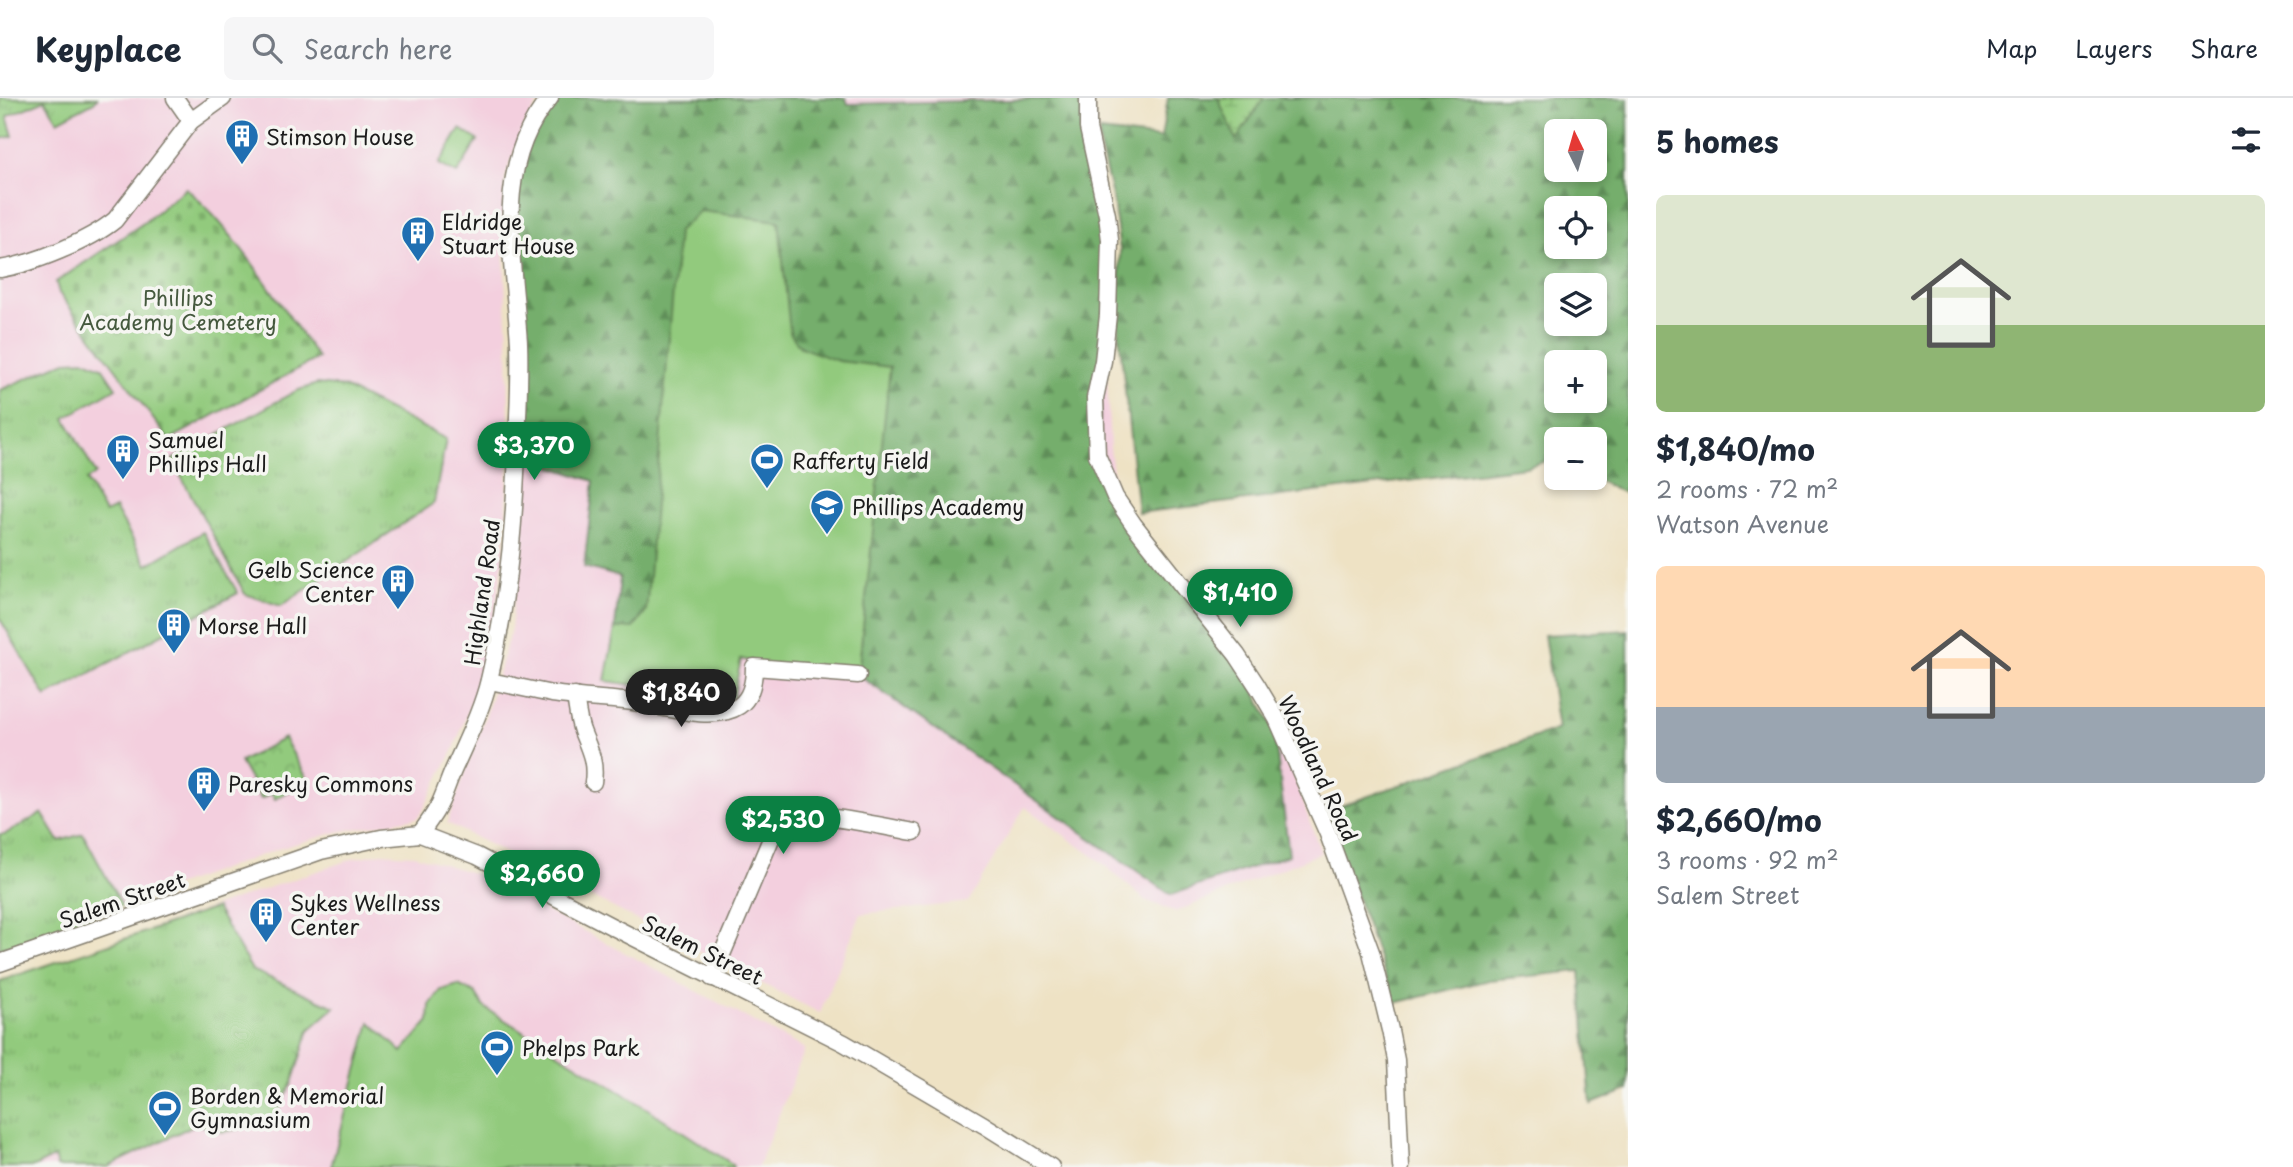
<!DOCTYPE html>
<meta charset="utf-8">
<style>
:root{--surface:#fff;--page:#f6f6f7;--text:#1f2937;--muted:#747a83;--line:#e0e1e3;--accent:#0b8043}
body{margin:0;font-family:"Playpen Sans",sans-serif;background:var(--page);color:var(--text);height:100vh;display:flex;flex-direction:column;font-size:26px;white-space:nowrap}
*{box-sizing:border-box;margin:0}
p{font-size:23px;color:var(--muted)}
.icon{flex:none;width:38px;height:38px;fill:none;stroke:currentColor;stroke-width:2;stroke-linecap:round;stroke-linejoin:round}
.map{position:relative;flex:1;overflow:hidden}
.drawer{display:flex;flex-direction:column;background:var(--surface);width:665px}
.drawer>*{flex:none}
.needle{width:46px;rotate:355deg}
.tools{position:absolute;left:1544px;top:21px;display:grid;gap:14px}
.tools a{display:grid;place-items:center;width:63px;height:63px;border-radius:10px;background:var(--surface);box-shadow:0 4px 10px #0003;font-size:35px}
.price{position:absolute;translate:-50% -60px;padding:0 16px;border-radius:24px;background:var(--accent);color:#fff;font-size:23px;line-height:46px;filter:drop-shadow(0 2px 4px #0008)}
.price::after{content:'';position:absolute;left:50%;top:42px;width:21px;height:16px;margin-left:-10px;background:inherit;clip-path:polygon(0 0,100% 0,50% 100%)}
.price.active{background:#222;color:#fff}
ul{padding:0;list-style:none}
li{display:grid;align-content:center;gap:14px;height:371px;padding:0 28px}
li span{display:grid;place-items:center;height:217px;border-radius:10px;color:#555}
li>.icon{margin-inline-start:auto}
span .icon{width:126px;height:126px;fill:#fffc;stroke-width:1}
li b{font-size:30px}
h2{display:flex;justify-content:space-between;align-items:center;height:84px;padding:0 28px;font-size:30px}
header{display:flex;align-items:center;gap:42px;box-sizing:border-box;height:98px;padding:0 35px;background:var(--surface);border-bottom:2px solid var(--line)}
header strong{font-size:33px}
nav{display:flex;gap:38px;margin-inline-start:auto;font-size:24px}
.search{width:490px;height:63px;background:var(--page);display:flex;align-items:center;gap:18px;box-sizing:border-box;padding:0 24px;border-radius:10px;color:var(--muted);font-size:26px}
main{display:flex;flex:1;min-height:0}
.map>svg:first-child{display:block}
</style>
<header>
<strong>Keyplace</strong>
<div class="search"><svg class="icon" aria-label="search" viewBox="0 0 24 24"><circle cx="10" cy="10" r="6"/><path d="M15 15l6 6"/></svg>Search here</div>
<nav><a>Map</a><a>Layers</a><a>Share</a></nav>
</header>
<main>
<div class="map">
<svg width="1628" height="1069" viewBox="0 0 1628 1069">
<defs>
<pattern id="grass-tufts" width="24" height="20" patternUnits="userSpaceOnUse" patternTransform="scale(1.75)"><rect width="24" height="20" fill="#92ca7d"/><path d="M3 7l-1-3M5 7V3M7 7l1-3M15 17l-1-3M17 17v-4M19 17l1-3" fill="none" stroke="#7dad6b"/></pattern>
<pattern id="forest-firs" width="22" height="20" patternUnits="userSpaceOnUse" patternTransform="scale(1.75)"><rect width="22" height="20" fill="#75ae6c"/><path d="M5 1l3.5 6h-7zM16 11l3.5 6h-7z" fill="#5f8d58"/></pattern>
<pattern id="wetland-marsh" width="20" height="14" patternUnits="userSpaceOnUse" patternTransform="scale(1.75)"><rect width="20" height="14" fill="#92ca7d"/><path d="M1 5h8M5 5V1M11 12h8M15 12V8" fill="none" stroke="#7dad6b"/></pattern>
<pattern id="cemetery-stones" width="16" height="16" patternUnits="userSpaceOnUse" patternTransform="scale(1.75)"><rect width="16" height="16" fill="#92ca7d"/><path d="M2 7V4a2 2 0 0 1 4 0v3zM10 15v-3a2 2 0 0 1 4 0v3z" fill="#7dad6b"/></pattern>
<pattern id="park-crowns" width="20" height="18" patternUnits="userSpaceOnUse" patternTransform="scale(1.75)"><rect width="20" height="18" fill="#92ca7d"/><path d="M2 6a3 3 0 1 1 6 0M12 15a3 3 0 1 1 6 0" fill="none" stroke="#7dad6b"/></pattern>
</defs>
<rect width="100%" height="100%" fill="#f6f6f2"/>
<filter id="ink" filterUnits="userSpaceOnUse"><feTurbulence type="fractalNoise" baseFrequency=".0143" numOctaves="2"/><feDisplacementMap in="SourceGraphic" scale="14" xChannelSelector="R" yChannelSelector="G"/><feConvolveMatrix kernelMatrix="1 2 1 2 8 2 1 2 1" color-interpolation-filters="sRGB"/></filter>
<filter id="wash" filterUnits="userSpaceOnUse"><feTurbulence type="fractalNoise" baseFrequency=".00686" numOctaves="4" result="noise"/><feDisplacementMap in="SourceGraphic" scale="28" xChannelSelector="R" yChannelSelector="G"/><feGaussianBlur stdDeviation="1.57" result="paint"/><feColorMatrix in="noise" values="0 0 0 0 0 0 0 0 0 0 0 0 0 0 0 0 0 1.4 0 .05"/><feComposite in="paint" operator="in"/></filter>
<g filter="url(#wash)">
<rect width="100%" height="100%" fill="#eee2c4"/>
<g fill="#f3cfde">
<polygon points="0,0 541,0 523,30 505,79 503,139 508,250 509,337 507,401 503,465 490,546 480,581 454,651 422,714 417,720 337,734 281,750 0,851"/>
<polygon points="560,0 1078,0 1077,18 1101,139 1110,349 1118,417 1292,673 1321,755 1175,814 1145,802 1101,764 1025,709 968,804 861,816 820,915 447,725 487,614 511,531 527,383 527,326"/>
<polygon points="381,755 414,757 479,777 805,951 758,1069 0,1069 0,883 352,761"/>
</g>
<g fill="url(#grass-tufts)" stroke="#57734c" stroke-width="2">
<polygon points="0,0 97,0 94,4 58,23 45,2 7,18 13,38 0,41"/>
<polygon points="86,262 102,269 116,290 65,320 96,376 86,382 105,415 115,410 147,467 203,434 238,495 46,599 0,521 0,292 66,263"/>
<polygon points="317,286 344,289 446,341 434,405 281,508 245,496 172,362 296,293"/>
<polygon points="42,715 59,743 83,736 122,808 0,851 0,736 5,736"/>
<polygon points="216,810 252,872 335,909 309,932 292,985 273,1024 223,1034 196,1026 108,1069 57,1069 54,1059 34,1069 0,1069 0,883"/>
</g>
<g fill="url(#forest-firs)" stroke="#486544" stroke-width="2" fill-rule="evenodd">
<path d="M552 0H846L848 6 1088 0 1110 157 1097 357 1115 399 1237 557 1274 632 1289 757 1171 797 858 577 889 269C861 266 807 265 792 238 788 231 788 220 786 211L646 514 633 530H615L620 479 584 469 594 383 517 357 513 76Z"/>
<path d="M1168 0H1628V397L1593 380H1594V341H1556V362L1553 361 1526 369 1138 415 1118 226 1120 152 1113 102 1100 49 1099 33 1161 40ZM1556 33H1594V72H1556ZM1556 110H1594V149H1556ZM1556 187H1594V226H1556ZM1556 264H1594V303H1556Z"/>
<polygon points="1628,532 1628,992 1591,1006 1580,873 1489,882 1395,905 1326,713 1558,631 1544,537"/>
</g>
<polygon fill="url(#wetland-marsh)" stroke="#57734c" stroke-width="2" points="1218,0 1264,0 1236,42"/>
<path fill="url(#cemetery-stones)" stroke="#57734c" stroke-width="2" d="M186 90C237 135 279 205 318 260L169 342 59 195 56 184 142 126Z"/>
<polygon fill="url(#park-crowns)" stroke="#57734c" stroke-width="2" points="284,640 308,682 275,701 272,695 261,701 240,664"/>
<g fill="#92ca7d" stroke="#57734c" stroke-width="2">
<polygon points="460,31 478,42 457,76 439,66"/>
<polygon points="700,113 779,123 790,235 800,249 838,263 890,269 858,577 781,571 741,561 733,601 605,583 615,530 633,530 646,514 678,133"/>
<polygon points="458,887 475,895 484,909 651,1013 732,1066 733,1069 331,1069 370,924 402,954 429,923 430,907 441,892"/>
</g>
</g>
<g filter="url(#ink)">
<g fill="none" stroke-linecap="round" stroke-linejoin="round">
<g stroke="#857f70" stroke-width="19">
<g id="minor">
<polyline points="175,0 191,23"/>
<polyline points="1088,0 1088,30 1107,117 1110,142 1108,217 1103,263 1095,300 1097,357 1115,399 1134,427 1237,557 1258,589 1277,621 1328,736 1371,854 1390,932 1396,962 1401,1069"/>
<path d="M0 171C33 166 89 143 115 122L191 23 223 0"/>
<path d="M489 583C510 587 531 592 552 596 579 600 606 601 633 604 661 608 714 625 739 608 752 599 754 583 754 569L858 577"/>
<path d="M575 598C577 610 578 622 582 633 589 651 596 663 593 684"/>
<path d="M420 736C427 726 435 716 440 705 446 692 450 678 456 666 468 639 482 611 489 582 510 496 516 407 518 319 519 294 520 269 519 245 514 164 491 67 550 0"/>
<polyline points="0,865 321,753 381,740 420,736 477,758 611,828 844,945 984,1027 1051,1069"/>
<path d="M712 880 773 736C777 731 782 723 788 720 805 711 891 730 914 734"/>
</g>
</g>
<use href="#minor" stroke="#fff" stroke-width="16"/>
</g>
</g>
<defs>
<g id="building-pin" transform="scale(1.75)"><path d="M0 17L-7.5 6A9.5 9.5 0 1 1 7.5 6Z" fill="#1f6fb2" stroke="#f6f6f2"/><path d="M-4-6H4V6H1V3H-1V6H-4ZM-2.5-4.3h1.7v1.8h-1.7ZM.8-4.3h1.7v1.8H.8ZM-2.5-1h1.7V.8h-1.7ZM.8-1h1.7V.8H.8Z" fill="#fff"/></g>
<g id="stadium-pin" transform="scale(1.75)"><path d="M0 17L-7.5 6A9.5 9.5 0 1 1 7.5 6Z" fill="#1f6fb2" stroke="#f6f6f2"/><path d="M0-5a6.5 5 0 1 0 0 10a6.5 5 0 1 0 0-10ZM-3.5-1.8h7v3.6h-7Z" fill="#fff"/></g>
<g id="school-pin" transform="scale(1.75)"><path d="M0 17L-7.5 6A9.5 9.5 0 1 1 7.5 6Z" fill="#1f6fb2" stroke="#f6f6f2"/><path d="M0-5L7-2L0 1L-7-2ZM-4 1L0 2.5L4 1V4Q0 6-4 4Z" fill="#fff"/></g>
</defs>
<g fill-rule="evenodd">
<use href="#building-pin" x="242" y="38"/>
<use href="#building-pin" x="418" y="135"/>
<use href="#building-pin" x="123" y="353"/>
<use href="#stadium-pin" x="767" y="362"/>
<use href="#school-pin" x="827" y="408"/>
<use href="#building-pin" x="398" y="483"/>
<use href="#building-pin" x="174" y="527"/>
<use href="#building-pin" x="204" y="685"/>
<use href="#building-pin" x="266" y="816"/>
<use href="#stadium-pin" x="497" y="949"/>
<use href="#stadium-pin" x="165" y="1009"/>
</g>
<g text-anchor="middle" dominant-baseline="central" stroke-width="7" stroke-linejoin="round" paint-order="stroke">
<g font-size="21" fill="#1c1c1c" stroke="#f6f6f2" text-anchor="start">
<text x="266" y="38">Stimson House</text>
<text x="442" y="123">Eldridge<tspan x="442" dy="24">Stuart House</tspan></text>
<text x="148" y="341">Samuel<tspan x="148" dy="24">Phillips Hall</tspan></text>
<text x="792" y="362">Rafferty Field</text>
<text x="852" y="408">Phillips Academy</text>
<text x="374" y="471" text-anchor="end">Gelb Science<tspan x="374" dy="24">Center</tspan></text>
<text x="198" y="527">Morse Hall</text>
<text x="228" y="685">Paresky Commons</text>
<text x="290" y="804">Sykes Wellness<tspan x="290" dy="24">Center</tspan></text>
<text x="522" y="949">Phelps Park</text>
<text x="190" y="997">Borden &amp; Memorial<tspan x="190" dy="24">Gymnasium</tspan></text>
</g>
<g font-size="21" fill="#45593e" stroke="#f6f6f2">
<text x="178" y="199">Phillips<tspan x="178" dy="24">Academy Cemetery</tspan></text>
</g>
<g font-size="21" fill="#1c1c1c" stroke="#f6f6f2">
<text transform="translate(481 494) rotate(-82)">Highland Road</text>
<text transform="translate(1319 670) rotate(65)">Woodland Road</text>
<text transform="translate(122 801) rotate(-19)">Salem Street</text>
<text transform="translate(703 851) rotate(26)">Salem Street</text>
</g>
</g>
</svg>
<div class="tools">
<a><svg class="needle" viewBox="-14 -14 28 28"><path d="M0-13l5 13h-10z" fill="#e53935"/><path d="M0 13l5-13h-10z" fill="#747a83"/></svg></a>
<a><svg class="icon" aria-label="locate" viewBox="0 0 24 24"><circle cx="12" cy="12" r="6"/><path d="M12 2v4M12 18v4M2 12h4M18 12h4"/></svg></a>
<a><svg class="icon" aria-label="layers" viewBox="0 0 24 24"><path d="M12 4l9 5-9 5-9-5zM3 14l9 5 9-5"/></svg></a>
<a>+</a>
<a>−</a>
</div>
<b class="price" style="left:534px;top:384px">$3,370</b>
<b class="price" style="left:1240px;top:531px">$1,410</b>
<b class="price active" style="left:681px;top:631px">$1,840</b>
<b class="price" style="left:783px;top:758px">$2,530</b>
<b class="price" style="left:542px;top:812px">$2,660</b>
</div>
<section class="drawer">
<h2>5 homes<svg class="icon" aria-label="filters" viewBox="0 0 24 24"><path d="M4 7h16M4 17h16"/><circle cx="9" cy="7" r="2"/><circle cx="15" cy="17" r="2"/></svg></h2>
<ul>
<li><span style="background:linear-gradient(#dfe7d0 60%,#8fb573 0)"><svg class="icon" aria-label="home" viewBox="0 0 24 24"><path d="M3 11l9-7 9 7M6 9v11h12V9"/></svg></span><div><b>$1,840/mo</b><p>2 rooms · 72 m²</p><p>Watson Avenue</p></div></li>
<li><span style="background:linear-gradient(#ffd9b3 65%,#9aa5b1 0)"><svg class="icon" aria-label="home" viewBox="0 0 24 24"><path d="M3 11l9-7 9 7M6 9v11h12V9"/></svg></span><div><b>$2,660/mo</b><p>3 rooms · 92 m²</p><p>Salem Street</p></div></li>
</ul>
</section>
</main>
